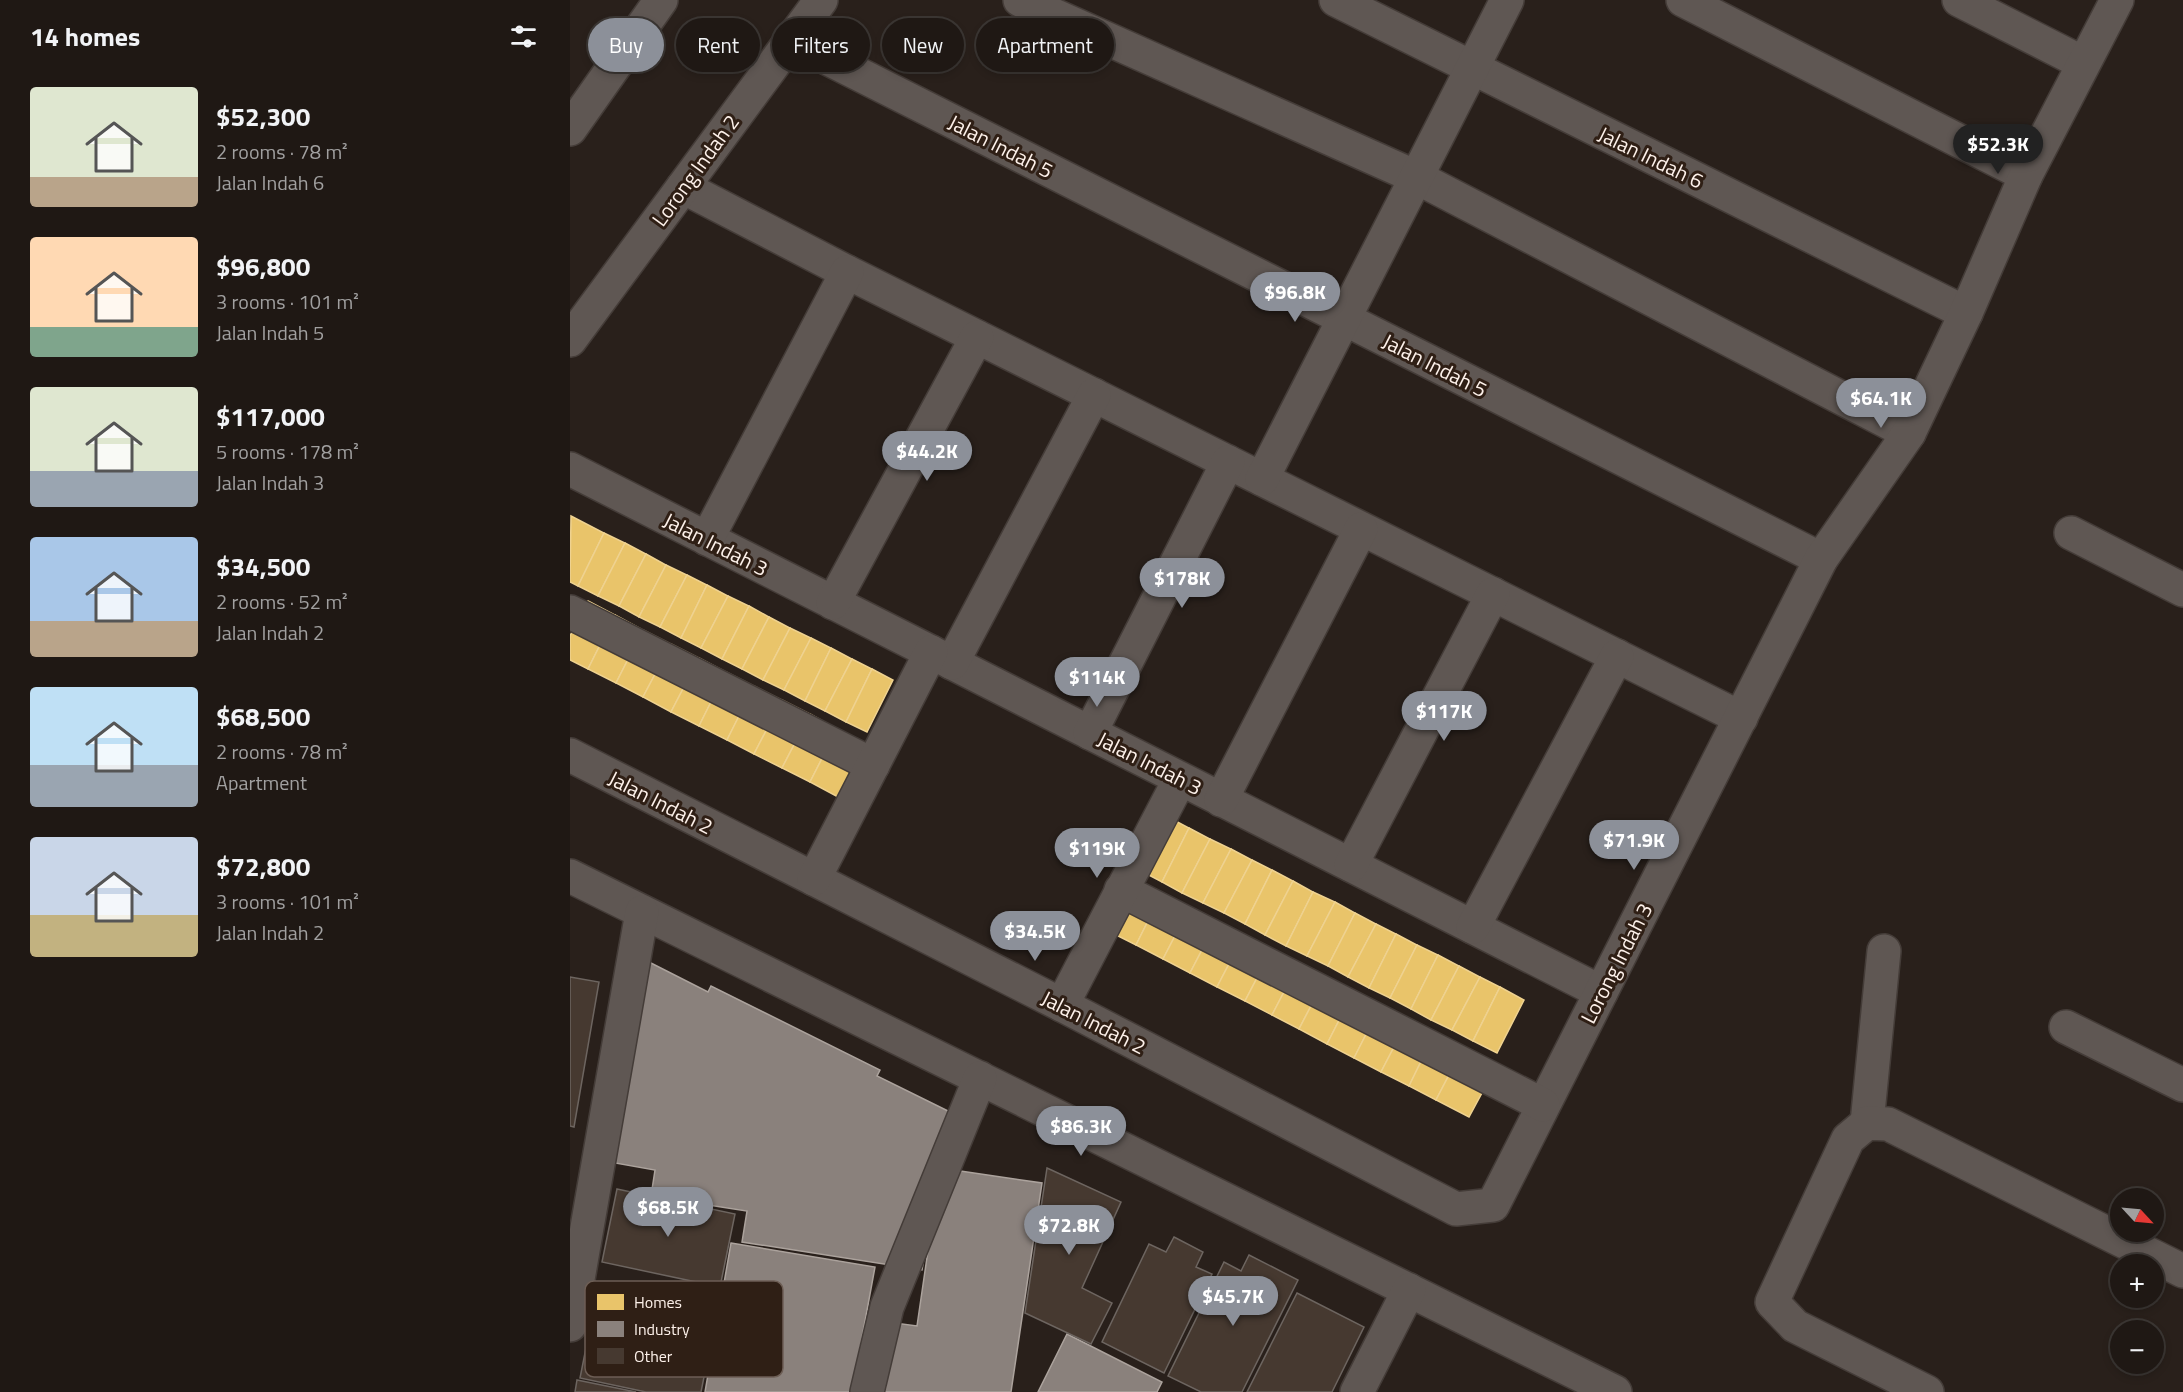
<!DOCTYPE html>
<meta charset="utf-8">
<style>
:root{--surface:#1f1814;--page:#2c2522;--text:#f1f3f6;--muted:#a1a0a0;--line:#3c3734;--accent:#8c9099}
body{margin:0;font-family:"Titillium Web",sans-serif;background:var(--page);color:var(--text);height:100vh;display:flex;flex-direction:column;font-size:22px;white-space:nowrap}
*{box-sizing:border-box;margin:0}
p{font-size:20px;color:var(--muted)}
.icon{flex:none;width:33px;height:33px;fill:none;stroke:currentColor;stroke-width:2;stroke-linecap:round;stroke-linejoin:round}
.map{position:relative;flex:1;overflow:hidden}
.drawer{display:flex;flex-direction:column;background:var(--surface);width:570px}
.drawer>*{flex:none}
.hud{position:absolute;left:18px;top:18px;width:570px;height:54px;display:flex;gap:12px}
.needle{width:39px;rotate:116deg}
.buttons{position:absolute;left:1540px;top:1188px;display:grid;gap:12px}
.buttons a{display:grid;place-items:center;width:54px;height:54px;border-radius:50%;background:var(--surface);box-shadow:0 3px 9px #0003,0 0 0 2px var(--line);font-size:30px}
.price{position:absolute;translate:-50% -51px;padding:0 14px;border-radius:21px;background:var(--accent);color:#fff;font-size:20px;line-height:39px;filter:drop-shadow(0 2px 3px #0008)}
.price::after{content:'';position:absolute;left:50%;top:36px;width:18px;height:14px;margin-left:-9px;background:inherit;clip-path:polygon(0 0,100% 0,50% 100%)}
.price.selected{background:#222;color:#fff}
ul{padding:0;list-style:none}
li{display:flex;align-items:center;gap:18px;height:150px;padding:0 30px}
li span{display:grid;place-items:center;flex:none;width:168px;height:120px;border-radius:6px;color:#555}
li>.icon{margin-inline-start:auto}
span .icon{width:72px;height:72px;fill:#fffc;stroke-width:1}
li b{font-size:26px}
h2{display:flex;justify-content:space-between;align-items:center;height:72px;padding:0 30px;font-size:26px}
.tag{padding:0 21px;border-radius:27px;background:var(--surface);box-shadow:0 3px 9px #0003,0 0 0 2px var(--line);font-size:21px;line-height:54px}
.tag.selected{background:var(--accent);color:#fff}
main{display:flex;flex:1;min-height:0}
.map>svg:first-child{display:block}
</style>
<main>
<section class="drawer">
<h2>14 homes<svg class="icon" aria-label="filters" viewBox="0 0 24 24"><path d="M4 7h16M4 17h16"/><circle cx="9" cy="7" r="2"/><circle cx="15" cy="17" r="2"/></svg></h2>
<ul>
<li><span style="background:linear-gradient(#dfe7d0 75%,#b9a48a 0)"><svg class="icon" aria-label="home" viewBox="0 0 24 24"><path d="M3 11l9-7 9 7M6 9v11h12V9"/></svg></span><div><b>$52,300</b><p>2 rooms · 78 m²</p><p>Jalan Indah 6</p></div></li>
<li><span style="background:linear-gradient(#ffd9b3 75%,#7fa58c 0)"><svg class="icon" aria-label="home" viewBox="0 0 24 24"><path d="M3 11l9-7 9 7M6 9v11h12V9"/></svg></span><div><b>$96,800</b><p>3 rooms · 101 m²</p><p>Jalan Indah 5</p></div></li>
<li><span style="background:linear-gradient(#dfe7d0 70%,#9aa5b1 0)"><svg class="icon" aria-label="home" viewBox="0 0 24 24"><path d="M3 11l9-7 9 7M6 9v11h12V9"/></svg></span><div><b>$117,000</b><p>5 rooms · 178 m²</p><p>Jalan Indah 3</p></div></li>
<li><span style="background:linear-gradient(#a9c7e8 70%,#b9a48a 0)"><svg class="icon" aria-label="home" viewBox="0 0 24 24"><path d="M3 11l9-7 9 7M6 9v11h12V9"/></svg></span><div><b>$34,500</b><p>2 rooms · 52 m²</p><p>Jalan Indah 2</p></div></li>
<li><span style="background:linear-gradient(#bfe0f5 65%,#9aa5b1 0)"><svg class="icon" aria-label="home" viewBox="0 0 24 24"><path d="M3 11l9-7 9 7M6 9v11h12V9"/></svg></span><div><b>$68,500</b><p>2 rooms · 78 m²</p><p>Apartment</p></div></li>
<li><span style="background:linear-gradient(#c9d6e8 65%,#c2b280 0)"><svg class="icon" aria-label="home" viewBox="0 0 24 24"><path d="M3 11l9-7 9 7M6 9v11h12V9"/></svg></span><div><b>$72,800</b><p>3 rooms · 101 m²</p><p>Jalan Indah 2</p></div></li>
</ul>
</section>
<div class="map">
<svg width="1613" height="1392" viewBox="0 0 1613 1392">
<rect width="100%" height="100%" fill="#29201b"/>
<g fill="#e9c46a" stroke="#efd290" stroke-width="1.5">
<polygon points="1,516 34,533 8,586 0,582"/>
<polygon points="34,533 55,543 28,596 8,586"/>
<polygon points="55,543 76,554 49,606 28,596"/>
<polygon points="76,554 96,565 69,617 49,606"/>
<polygon points="96,565 117,575 90,627 69,617"/>
<polygon points="117,575 137,585 111,638 90,627"/>
<polygon points="137,585 158,596 131,648 111,638"/>
<polygon points="158,596 179,606 152,659 131,648"/>
<polygon points="18,601 45,615 18,669 0,660 0,636"/>
<polygon points="179,606 199,617 172,669 152,659"/>
<polygon points="45,615 73,630 46,683 18,669"/>
<polygon points="199,617 220,628 193,680 172,669"/>
<polygon points="220,628 241,638 214,690 193,680"/>
<polygon points="73,630 101,644 73,697 46,683"/>
<polygon points="241,638 261,648 235,701 214,690"/>
<polygon points="101,644 129,658 101,712 73,697"/>
<polygon points="261,648 282,659 255,711 235,701"/>
<polygon points="129,658 156,672 129,726 101,712"/>
<polygon points="282,659 302,669 276,722 255,711"/>
<polygon points="302,669 323,680 297,732 276,722"/>
<polygon points="156,672 184,686 157,740 129,726"/>
<polygon points="184,686 212,700 184,754 157,740"/>
<polygon points="212,700 240,714 212,768 184,754"/>
<polygon points="240,714 267,729 240,782 212,768"/>
<polygon points="267,729 295,743 268,797 240,782"/>
<polygon points="598,817 619,828 592,882 571,871"/>
<polygon points="619,828 640,839 612,893 592,882"/>
<polygon points="640,839 661,849 633,903 612,893"/>
<polygon points="661,849 682,860 654,913 633,903"/>
<polygon points="682,860 702,870 675,924 654,913"/>
<polygon points="702,870 723,881 695,935 675,924"/>
<polygon points="565,879 592,893 566,945 538,931"/>
<polygon points="723,881 743,892 716,946 695,935"/>
<polygon points="743,892 765,902 737,956 716,946"/>
<polygon points="592,893 620,907 593,959 566,945"/>
<polygon points="765,902 785,913 758,966 737,956"/>
<polygon points="620,907 647,921 620,973 593,959"/>
<polygon points="785,913 806,924 778,977 758,966"/>
<polygon points="647,921 674,935 647,987 620,973"/>
<polygon points="806,924 826,934 799,988 778,977"/>
<polygon points="826,934 847,945 820,998 799,988"/>
<polygon points="674,935 702,949 675,1001 647,987"/>
<polygon points="847,945 868,955 841,1009 820,998"/>
<polygon points="702,949 729,963 702,1015 675,1001"/>
<polygon points="868,955 889,966 861,1020 841,1009"/>
<polygon points="729,963 756,977 729,1029 702,1015"/>
<polygon points="889,966 910,977 882,1030 861,1020"/>
<polygon points="756,977 784,991 757,1044 729,1029"/>
<polygon points="910,977 930,987 903,1041 882,1030"/>
<polygon points="930,987 954,1000 927,1053 903,1041"/>
<polygon points="784,991 811,1005 784,1058 757,1044"/>
<polygon points="811,1005 838,1020 811,1072 784,1058"/>
<polygon points="838,1020 865,1033 839,1086 811,1072"/>
<polygon points="865,1033 893,1048 866,1100 839,1086"/>
<polygon points="893,1048 927,1065 899,1117 866,1100"/>
</g>
<g fill="#8a817c" stroke="#aca39d" stroke-width="1.5">
<polygon points="77,961 138,992 141,986 310,1070 307,1076 378,1111 352,1270 172,1242 177,1211 81,1196 85,1170 45,1163"/>
<polygon points="370,1168 472,1183 441,1392 315,1392 325,1323 347,1326"/>
<polygon points="161,1243 305,1267 282,1392 135,1392"/>
<polygon points="497,1334 592,1382 587,1392 468,1392"/>
</g>
<g fill="#463930" stroke="#6d6560" stroke-width="1.5">
<polygon points="0,977 29,982 4,1127 0,1126"/>
<polygon points="477,1168 551,1202 512,1288 542,1303 521,1344 455,1313"/>
<polygon points="47,1189 165,1214 150,1287 32,1262"/>
<polygon points="604,1237 633,1252 626,1267 642,1274 594,1373 532,1342 579,1244 596,1252"/>
<polygon points="679,1255 728,1280 672,1392 631,1392 598,1376 654,1262 671,1271"/>
<polygon points="727,1293 794,1327 762,1392 677,1392"/>
<polygon points="17,1343 136,1367 131,1392 76,1392 10,1378"/>
<polygon points="7,1380 66,1392 5,1392"/>
</g>
<g fill="none" stroke-linecap="round" stroke-linejoin="round">
<g stroke="#443c38" stroke-width="36">
<g id="minor">
<polyline points="450,0 846,177 1339,433"/>
<polyline points="766,0 1396,313"/>
<polyline points="1113,0 1456,175"/>
<polyline points="1389,0 1513,63"/>
<polyline points="221,40 1251,559"/>
<polyline points="0,129 91,0"/>
<polyline points="113,187 277,272 1171,718"/>
<polyline points="0,340 251,0"/>
<polyline points="0,469 1031,992"/>
<polyline points="692,479 937,0"/>
<polyline points="1501,533 1613,590"/>
<polyline points="137,539 277,272"/>
<polyline points="263,603 407,337"/>
<polyline points="0,612 303,765"/>
<polyline points="382,663 524,395"/>
<polyline points="520,733 658,462"/>
<polyline points="0,755 492,1005 886,1209 923,1205 1251,559 1339,433 1396,313 1456,175 1547,0"/>
<polyline points="651,800 791,529"/>
<polyline points="781,865 923,594"/>
<polyline points="0,876 1045,1392"/>
<polyline points="244,879 361,652"/>
<polyline points="551,890 973,1105"/>
<polyline points="903,927 1047,656"/>
<polyline points="492,1005 610,779"/>
<polyline points="1496,1027 1613,1085"/>
<polyline points="1297,1123 1314,951"/>
<polyline points="0,1325 72,912"/>
<polyline points="297,1392 317,1307 410,1078"/>
<polyline points="787,1392 839,1290"/>
<polyline points="1357,1392 1225,1326 1202,1302 1278,1139 1297,1123 1318,1124 1613,1271"/>
</g>
</g>
<use href="#minor" stroke="#5f5753" stroke-width="33"/>
</g>
<g text-anchor="middle" dominant-baseline="central" stroke-width="6" stroke-linejoin="round" paint-order="stroke">
<g font-size="21" fill="#fdf1ea" stroke="#2f1f15">
<text transform="translate(431 146) rotate(27)">Jalan Indah 5</text>
<text transform="translate(1081 157) rotate(26)">Jalan Indah 6</text>
<text transform="translate(125 170) rotate(-54)">Lorong Indah 2</text>
<text transform="translate(865 365) rotate(27)">Jalan Indah 5</text>
<text transform="translate(146 544) rotate(27)">Jalan Indah 3</text>
<text transform="translate(580 763) rotate(27)">Jalan Indah 3</text>
<text transform="translate(91 802) rotate(27)">Jalan Indah 2</text>
<text transform="translate(1046 963) rotate(-63)">Lorong Indah 3</text>
<text transform="translate(524 1022) rotate(27)">Jalan Indah 2</text>
</g>
</g>
<rect x="15" y="1281" width="198" height="96" rx="9" fill="#2f1f15" stroke="#6d5e55" stroke-width="1.5"/>
<rect x="27" y="1294" width="27" height="16" fill="#e9c46a"/>
<rect x="27" y="1321" width="27" height="16" fill="#8a817c"/>
<rect x="27" y="1348" width="27" height="16" fill="#463930"/>
<g font-size="16" fill="#fdf1ea">
<text x="64" y="1308">Homes</text>
<text x="64" y="1335">Industry</text>
<text x="64" y="1362">Other</text>
</g>
</svg>
<div class="buttons">
<a><svg class="needle" viewBox="-14 -14 28 28"><path d="M0-13l5 13h-10z" fill="#e53935"/><path d="M0 13l5-13h-10z" fill="#a1a0a0"/></svg></a>
<a>+</a>
<a>−</a>
</div>
<b class="price selected" style="left:1428px;top:175px">$52.3K</b>
<b class="price" style="left:725px;top:323px">$96.8K</b>
<b class="price" style="left:1311px;top:429px">$64.1K</b>
<b class="price" style="left:357px;top:482px">$44.2K</b>
<b class="price" style="left:612px;top:609px">$178K</b>
<b class="price" style="left:527px;top:708px">$114K</b>
<b class="price" style="left:874px;top:742px">$117K</b>
<b class="price" style="left:1064px;top:871px">$71.9K</b>
<b class="price" style="left:527px;top:879px">$119K</b>
<b class="price" style="left:465px;top:962px">$34.5K</b>
<b class="price" style="left:511px;top:1157px">$86.3K</b>
<b class="price" style="left:98px;top:1238px">$68.5K</b>
<b class="price" style="left:499px;top:1256px">$72.8K</b>
<b class="price" style="left:663px;top:1327px">$45.7K</b>
<div class="hud">
<a class="tag selected">Buy</a>
<a class="tag">Rent</a>
<a class="tag">Filters</a>
<a class="tag">New</a>
<a class="tag">Apartment</a>
</div>
</div>
</main>
